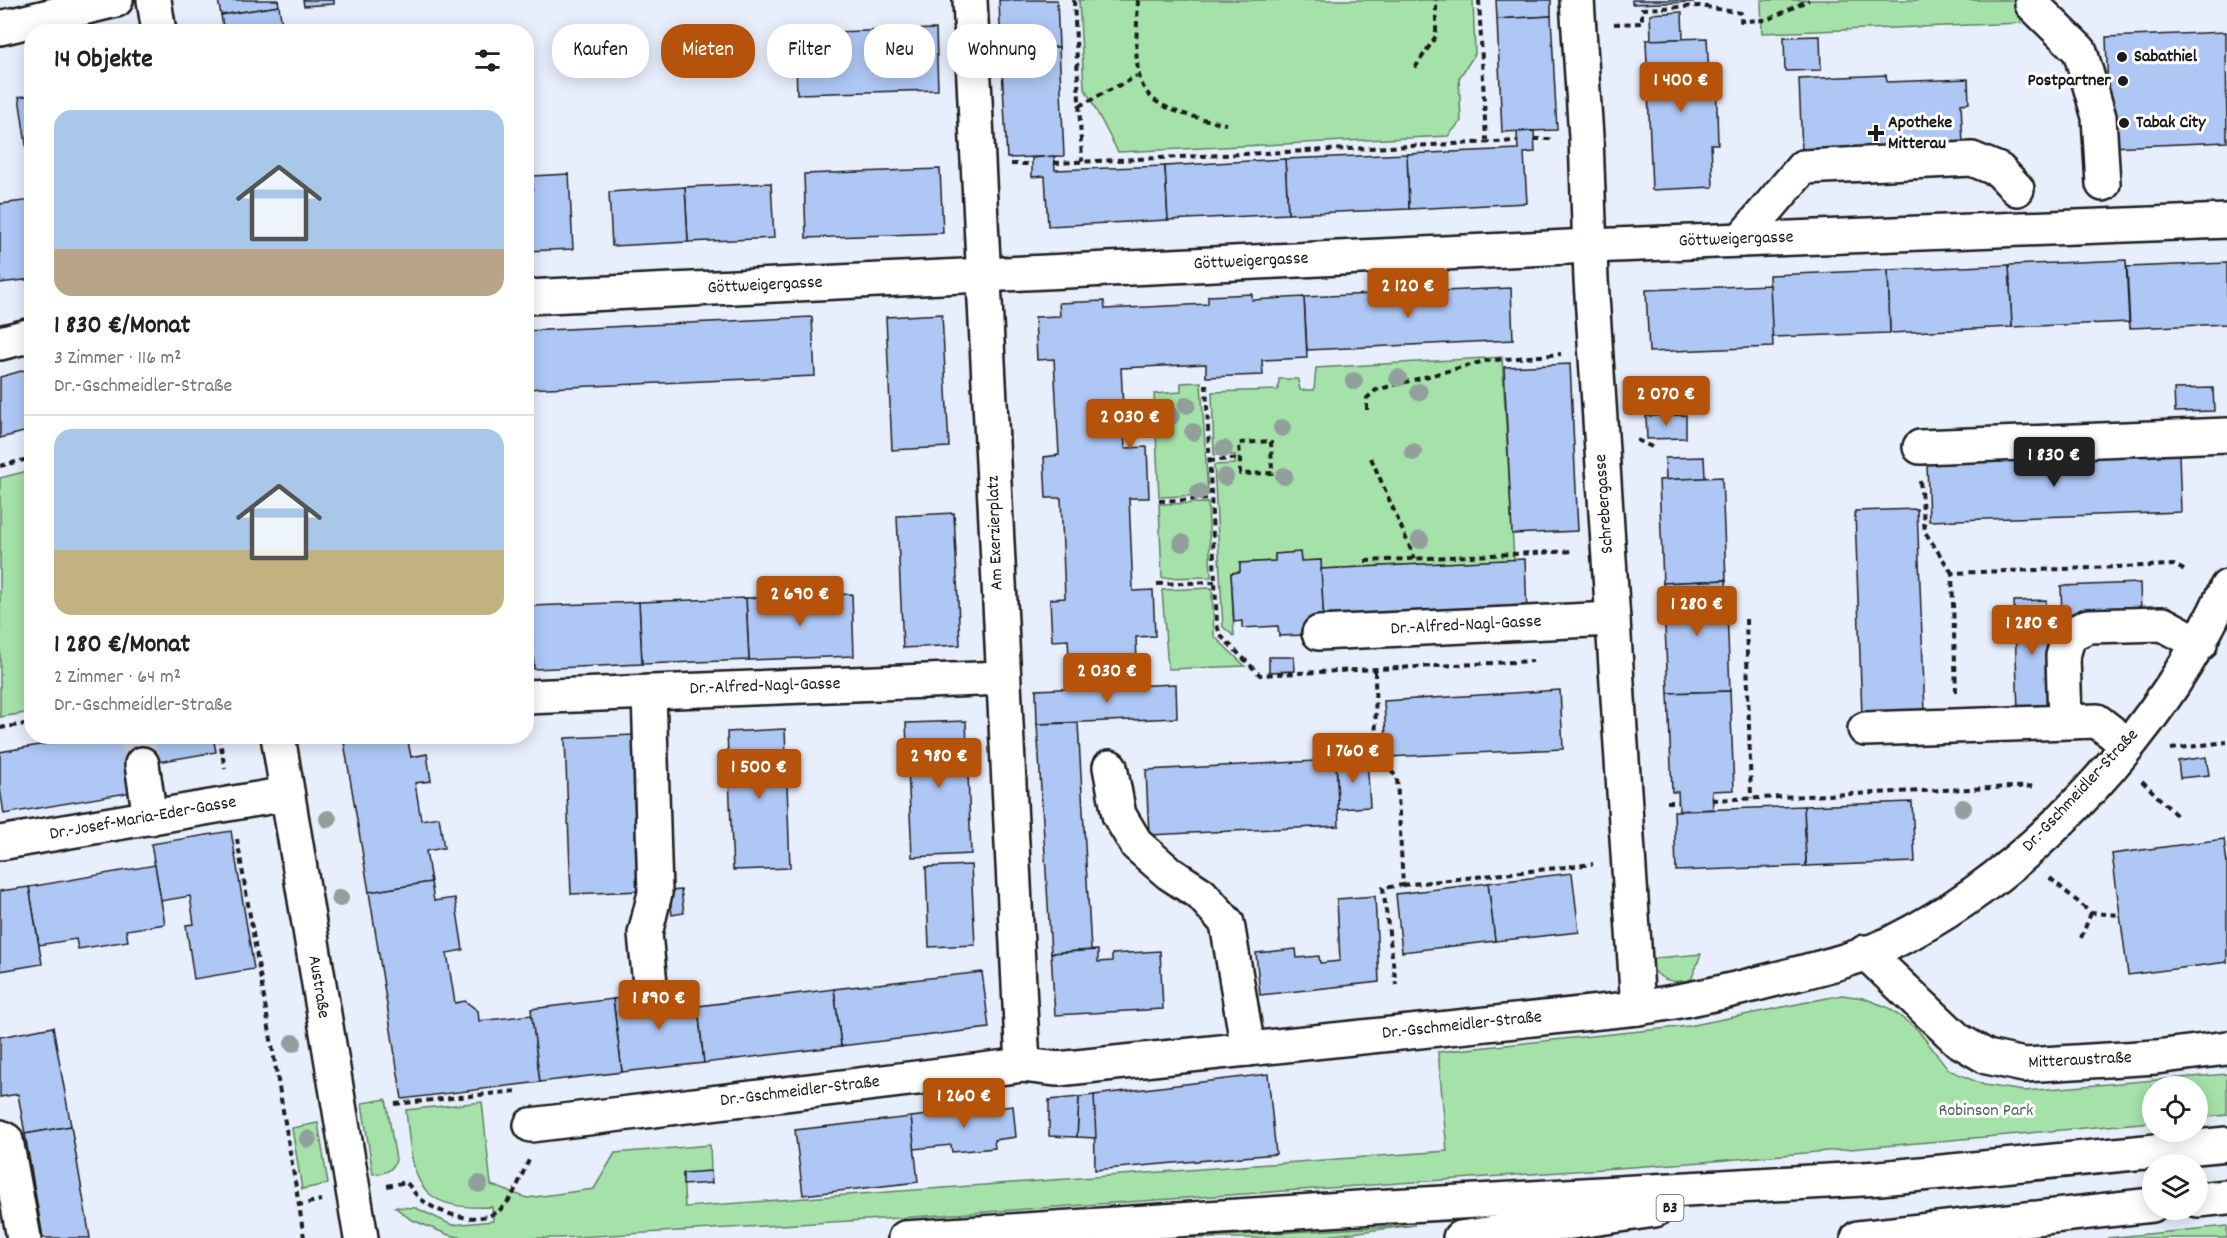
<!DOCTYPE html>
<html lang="de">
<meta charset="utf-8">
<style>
:root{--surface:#fff;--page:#f6f6f6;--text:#202124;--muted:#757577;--line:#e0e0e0;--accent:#b45309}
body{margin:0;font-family:Dekko,sans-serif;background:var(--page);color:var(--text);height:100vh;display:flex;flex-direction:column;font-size:22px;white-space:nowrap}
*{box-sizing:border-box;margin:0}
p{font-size:20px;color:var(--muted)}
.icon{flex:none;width:33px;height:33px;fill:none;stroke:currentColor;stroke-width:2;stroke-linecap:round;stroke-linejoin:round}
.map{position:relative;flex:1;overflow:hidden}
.drawer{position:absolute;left:24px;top:24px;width:510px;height:720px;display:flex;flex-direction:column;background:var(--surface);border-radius:24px;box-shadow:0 3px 15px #0003}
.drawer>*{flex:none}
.top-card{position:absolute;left:552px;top:24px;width:570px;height:54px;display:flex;gap:12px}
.controls{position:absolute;left:2142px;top:1076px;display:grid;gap:12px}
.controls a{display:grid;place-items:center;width:66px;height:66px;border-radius:50%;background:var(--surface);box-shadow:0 3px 15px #0003;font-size:30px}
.price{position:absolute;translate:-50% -51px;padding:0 14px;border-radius:6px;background:var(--accent);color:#fff;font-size:20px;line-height:39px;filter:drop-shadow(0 2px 3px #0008)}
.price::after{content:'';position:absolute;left:50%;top:36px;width:18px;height:14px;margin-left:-9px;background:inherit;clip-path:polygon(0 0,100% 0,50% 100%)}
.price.current{background:#222;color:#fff}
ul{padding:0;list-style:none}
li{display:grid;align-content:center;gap:12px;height:318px;padding:0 30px}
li+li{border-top:2px solid var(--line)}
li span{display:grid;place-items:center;height:186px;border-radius:18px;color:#555}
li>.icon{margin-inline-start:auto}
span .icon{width:108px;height:108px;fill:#fffc;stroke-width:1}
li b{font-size:26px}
h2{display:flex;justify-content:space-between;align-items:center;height:72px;padding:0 30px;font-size:26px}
.tag{padding:0 21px;border-radius:24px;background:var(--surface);box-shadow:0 3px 15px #0003;font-size:21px;line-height:54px}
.tag.current{background:var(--accent);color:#fff}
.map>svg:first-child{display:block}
</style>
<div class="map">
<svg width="2227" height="1238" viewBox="0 0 2227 1238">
<rect width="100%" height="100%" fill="#e7eefc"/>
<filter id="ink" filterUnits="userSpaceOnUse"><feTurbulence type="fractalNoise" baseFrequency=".0167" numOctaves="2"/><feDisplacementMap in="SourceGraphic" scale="12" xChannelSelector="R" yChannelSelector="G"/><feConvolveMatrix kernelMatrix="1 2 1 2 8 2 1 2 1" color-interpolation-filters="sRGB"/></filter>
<g filter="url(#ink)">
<g fill="#a5e2a9" stroke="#607f62" stroke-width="1.5">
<polygon points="1079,0 1473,0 1475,54 1459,78 1461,121 1448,136 1118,152 1084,87"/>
<polygon points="1761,0 2020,0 2021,23 1762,33"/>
<polygon points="1502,357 1514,560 1321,569 1321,560 1301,561 1300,553 1275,554 1275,561 1240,563 1240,572 1231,573 1234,636 1223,627 1214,465 1235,464 1235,455 1214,455 1212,392 1278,390 1279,379 1298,379 1300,390 1314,390 1316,368"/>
<polygon points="1201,382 1208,495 1159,497 1154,394 1181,392 1181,383"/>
<polygon points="31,470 31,712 0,717 0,478"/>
<polygon points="1208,503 1211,577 1162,578 1159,504"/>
<polygon points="1212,588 1214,636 1245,666 1168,669 1162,590"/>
<path d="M1701 954 1691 980C1668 984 1658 980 1646 959Z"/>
<path d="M1842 995 1863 998 1887 1007 1917 1029 1949 1070 1984 1085 2024 1091 2227 1074V1115L2198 1118V1086H2152V1122L1703 1162 883 1219 560 1238H465L449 1235 410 1219 395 1207 416 1208 452 1225 493 1221 492 1207C412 1211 413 1176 406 1110L482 1102 491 1185 527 1198 594 1189 615 1153 710 1145 711 1171 683 1174 685 1207 1447 1151 1438 1052 1689 1026Z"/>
<path d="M386 1099 396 1160C392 1172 385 1173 373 1174L362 1103Z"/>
<polygon points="318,1123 328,1184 302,1189 292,1128"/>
<polygon points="1415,1225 1311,1238 1187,1238"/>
<polygon points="2227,1226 2227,1238 2107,1238"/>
</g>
<g fill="#aec7f5" stroke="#1c1c1c" stroke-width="1.5">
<polygon points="218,0 278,0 279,6 221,15"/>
<polygon points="303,0 334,0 334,4 304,6"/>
<polygon points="999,0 1057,0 1059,47 1001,50"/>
<polygon points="1496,0 1551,0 1551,16 1497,19"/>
<polygon points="1632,0 1693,0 1693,2 1632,4"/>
<polygon points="279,6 283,32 224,32 221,15"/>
<polygon points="1682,12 1683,39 1651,40 1650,14"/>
<polygon points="1551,16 1557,130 1502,132 1497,19"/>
<polygon points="936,29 938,90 797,94 795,33"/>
<polygon points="2226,32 2227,142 2110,147 2106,37"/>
<polygon points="1820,36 1821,70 1785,71 1784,37"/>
<polygon points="1707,38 1709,76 1716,76 1718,144 1711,144 1713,187 1652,190 1646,40"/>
<polygon points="1059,47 1064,156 1007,158 1001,50"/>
<polygon points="1886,75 1887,82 1968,79 1969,103 1961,104 1963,145 1802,152 1799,79"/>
<polygon points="32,95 32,186 19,97"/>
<polygon points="1534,131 1535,152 1524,153 1527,203 1409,209 1407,154 1518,149 1517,132"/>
<polygon points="1407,154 1409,209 1288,214 1285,159"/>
<polygon points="1054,156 1055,170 1165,166 1168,220 1048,226 1045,176 1032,177 1032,158"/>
<polygon points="1285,159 1288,214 1168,220 1165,166"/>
<polygon points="940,169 943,233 806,238 804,174"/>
<polygon points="569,174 573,249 526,251 526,191 533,190 532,176"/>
<polygon points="771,183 774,238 688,242 685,187"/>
<polygon points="685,187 688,242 612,246 609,192"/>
<polygon points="32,200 32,279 0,283 0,204"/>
<polygon points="2126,260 2129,322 2012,327 2009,265"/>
<polygon points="2227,263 2227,324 2130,328 2127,267"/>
<polygon points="2009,265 2012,327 1890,333 1888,270"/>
<polygon points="1888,270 1890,333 1772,337 1769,275"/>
<polygon points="1770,285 1773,347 1649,352 1646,290"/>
<polygon points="1511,288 1513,340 1307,350 1304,297"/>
<polygon points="1252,294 1252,300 1304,297 1307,358 1262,360 1263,375 1206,377 1206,364 1121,368 1125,448 1147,447 1149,498 1129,498 1133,591 1153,590 1155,636 1136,637 1138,686 1071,689 1068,640 1052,641 1050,599 1065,598 1061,498 1046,498 1044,457 1059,455 1054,359 1037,360 1035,317 1060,316 1059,303 1104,301 1105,309 1208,304 1208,296"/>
<polygon points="942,314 949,447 892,450 886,317"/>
<polygon points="812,317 815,376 526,389 526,331"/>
<polygon points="1570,364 1578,531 1512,534 1504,367"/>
<polygon points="32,368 32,430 0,438 0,377"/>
<polygon points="2213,388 2214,411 2175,412 2174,389"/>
<polygon points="1686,415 1686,438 1647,439 1646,416"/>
<polygon points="2179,454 2181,512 1929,521 1927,463"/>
<polygon points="1704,457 1705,478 1666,480 1665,458"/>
<polygon points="1722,477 1726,580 1663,583 1659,480"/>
<polygon points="1917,509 1925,714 1862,716 1855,511"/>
<polygon points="954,513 960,645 903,648 897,516"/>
<polygon points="1300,552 1301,561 1321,560 1324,624 1304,625 1305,635 1279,636 1278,626 1242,628 1242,621 1234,622 1231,573 1240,572 1240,563 1275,561 1275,554"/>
<polygon points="1525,559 1527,614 1324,624 1321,569"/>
<polygon points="1726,580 1730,691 1668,693 1663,583"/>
<polygon points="2140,583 2141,613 2062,616 2061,586"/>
<polygon points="852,594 854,656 749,660 746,598"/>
<polygon points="746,598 749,660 642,664 639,602"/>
<polygon points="2046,600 2050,710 2018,711 2014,601"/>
<polygon points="639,602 642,664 534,669 531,606"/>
<polygon points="1269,657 1294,657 1295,671 1269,672"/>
<polygon points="1176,684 1177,718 1037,724 1036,690"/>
<polygon points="1560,690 1563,749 1387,757 1384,701"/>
<polygon points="1730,691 1734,790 1712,791 1713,809 1679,811 1678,792 1672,792 1668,693"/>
<polygon points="966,721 971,854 912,857 906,723"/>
<polygon points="1078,723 1091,950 1051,953 1037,724"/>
<polygon points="785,729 790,868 733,870 727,732"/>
<polygon points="635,735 641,891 571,894 565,738"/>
<polygon points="90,736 130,736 139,791 4,814 0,788 0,752"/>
<polygon points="130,736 213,736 216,752 135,766"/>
<polygon points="343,736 407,736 411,757 427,754 431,781 415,783 421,820 439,817 444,848 426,851 431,882 369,892"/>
<polygon points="481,736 514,736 514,740 481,741"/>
<polygon points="2206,757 2209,775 2180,778 2178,761"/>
<polygon points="1367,759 1370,807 1338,809 1336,760"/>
<polygon points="1336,760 1339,826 1149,835 1146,770"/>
<polygon points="1912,802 1915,862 1806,866 1804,806"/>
<polygon points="1804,806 1806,866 1676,871 1674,811"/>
<polygon points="231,831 254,969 194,979 186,925 194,924 190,896 161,901 151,844"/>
<polygon points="2224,839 2227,864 2227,962 2128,975 2112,854"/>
<polygon points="155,865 165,924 126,930 128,941 78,949 76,939 39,945 29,887"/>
<polygon points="971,865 975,945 929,947 926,867"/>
<polygon points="1572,873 1579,932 1495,941 1488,883"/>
<polygon points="431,882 434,901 455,898 463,950 447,953 455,1003 465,1001 478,1011 479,1021 532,1015 540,1082 402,1099 369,892"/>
<polygon points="1488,883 1495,941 1402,952 1396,894"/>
<polygon points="29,887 42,964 0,971 0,891"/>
<polygon points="681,890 684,913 672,915 669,891"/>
<polygon points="1375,896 1379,982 1260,995 1256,953 1296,949 1297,958 1319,956 1320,963 1340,961 1337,899"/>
<polygon points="1098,950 1098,962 1112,961 1112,954 1160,951 1163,1009 1055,1015 1051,953"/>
<polygon points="982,972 989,1028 841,1046 834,989"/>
<polygon points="696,989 704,1063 622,1072 613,999"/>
<polygon points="834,989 841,1046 704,1063 698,1006"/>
<polygon points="613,999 622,1072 540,1082 531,1009"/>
<polygon points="53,1027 71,1126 25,1134 18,1094 0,1097 0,1037"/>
<polygon points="1268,1074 1276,1154 1095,1170 1094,1095"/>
<polygon points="1094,1095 1096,1138 1077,1137 1079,1097"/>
<polygon points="1079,1097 1077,1137 1049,1136 1049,1100"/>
<polygon points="1013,1106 1016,1137 994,1140 995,1148 952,1152 951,1145 914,1149 911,1117"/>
<polygon points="911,1117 918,1182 803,1195 795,1130"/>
<polygon points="71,1126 90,1238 43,1238 25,1134"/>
<polygon points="711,1171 712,1183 683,1185 683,1173"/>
</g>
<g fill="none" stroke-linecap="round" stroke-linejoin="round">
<polyline stroke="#c9ceda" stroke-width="33" stroke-dasharray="33 16" stroke-linecap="butt" points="137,736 142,764"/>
<g stroke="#1c1c1c" stroke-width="38">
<g id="minor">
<polyline points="970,0 1023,1065"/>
<polyline points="1577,0 1586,137 1591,280 1638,1008"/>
<polyline points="2032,0 2032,4 2080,51 2099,117 2103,184"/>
<polyline points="0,28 116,0"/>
<polyline points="1741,240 1803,167 1972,159 1999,170 2017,189"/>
<polyline points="526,297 1589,246 2227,221"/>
<polyline points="0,343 32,335"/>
<polyline points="1920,447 2227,435"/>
<polyline points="1319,633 1613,619"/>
<polyline points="649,692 655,893 645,934 650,984"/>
<polyline points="526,697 1003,678"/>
<polyline points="2065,721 2063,656 2069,635 2088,626 2163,624 2200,644"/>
<polyline points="1865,729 2097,721 2128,745"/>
<polyline points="142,764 150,818"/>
<polyline points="1110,767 1119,815 1137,845 1169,873 1201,894 1227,923 1248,1049"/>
<polyline points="0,843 287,794"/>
<polyline points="1865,952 1958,1040 1987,1057 2024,1065 2156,1057 2227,1048"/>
<path d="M531 1125 1023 1065 1058 1069 1638 1008C1685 1001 1730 991 1776 979 1815 969 1856 960 1893 942 2034 872 2162 729 2227 587"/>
<polyline points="0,1137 6,1140 24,1238"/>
</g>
</g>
<g stroke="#1c1c1c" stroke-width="38">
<g id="major">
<polyline points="154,0 159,32"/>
<polyline points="278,736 361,1238"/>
</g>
</g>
<g stroke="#1c1c1c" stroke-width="38">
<g id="highway">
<polyline points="2198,1200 2227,1197"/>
<polyline points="905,1238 1373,1207 1880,1178 2227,1144"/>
<polyline points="1460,1238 1655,1210"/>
<polyline points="1858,1238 2152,1205"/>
</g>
</g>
<g stroke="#1c1c1c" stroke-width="4" stroke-dasharray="6 4.5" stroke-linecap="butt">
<polyline points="1074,0 1082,161"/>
<path d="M1138 0C1134 91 1130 105 1226 124"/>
<polyline points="1479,0 1486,140"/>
<polyline points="1614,24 1642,23 1642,9 1700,6 1741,13 1741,21 1767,20 1809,0"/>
<polyline points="1415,68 1436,36 1436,0"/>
<polyline points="1079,106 1137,76"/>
<polyline points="1534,139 1552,139"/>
<polyline points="1054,163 1518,141"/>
<polyline points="1011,164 1032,164"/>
<polyline points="1206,384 1217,625 1220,635 1260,675 1533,661"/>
<polyline points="1367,410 1367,398 1376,390 1485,361 1561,354"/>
<polyline points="1637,440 1652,447"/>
<polyline points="1371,458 1415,559"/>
<polyline points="1209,461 1240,458 1240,474 1272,473 1271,441 1239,443 1240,458"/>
<polyline points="0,466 32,458"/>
<polyline points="1920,481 1925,532 1952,573"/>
<polyline points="1159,501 1211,499"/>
<polyline points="1365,561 1574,551"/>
<polyline points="1157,584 1215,582"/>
<polyline points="1746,619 1751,798"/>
<polyline points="1375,671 1376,752 1397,778 1403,885 1383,888 1396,985"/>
<polyline points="1956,692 1952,573 2174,565 2188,572"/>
<polyline points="0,728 32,723"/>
<polyline points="219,736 225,769"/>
<polyline points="2171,749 2227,742"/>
<polyline points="2142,781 2176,815"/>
<polyline points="1712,800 2037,786"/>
<polyline points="1667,802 1679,802"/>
<polyline points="237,839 299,1205"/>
<polyline points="2050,878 2091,913 2120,915"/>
<polyline points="1403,885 1593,864"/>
<polyline points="2081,938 2091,913"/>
<polyline points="395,1104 517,1091"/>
<path d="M387 1186 406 1182C411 1187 415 1195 421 1199 441 1216 483 1227 503 1207 515 1196 522 1173 530 1158"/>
<polyline points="304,1238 299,1205 321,1200"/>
</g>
<use href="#minor" stroke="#fff" stroke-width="33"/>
<use href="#major" stroke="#fff" stroke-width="33"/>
<use href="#highway" stroke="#fff" stroke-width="33"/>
</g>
<g fill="#92a09c">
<circle cx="1398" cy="378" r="9"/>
<circle cx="1354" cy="381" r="9"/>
<circle cx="1419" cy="392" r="9"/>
<circle cx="1187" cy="405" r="9"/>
<circle cx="1171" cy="416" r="9"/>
<circle cx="1282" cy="428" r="9"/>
<circle cx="1193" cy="432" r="9"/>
<circle cx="1224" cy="449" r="9"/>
<circle cx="1413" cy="452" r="9"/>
<circle cx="1284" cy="476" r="9"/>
<circle cx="1225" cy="477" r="9"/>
<circle cx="1199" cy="492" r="9"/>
<circle cx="1420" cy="540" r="9"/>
<circle cx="1182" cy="543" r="9"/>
<circle cx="1963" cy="808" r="9"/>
<circle cx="328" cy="819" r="9"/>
<circle cx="340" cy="898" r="9"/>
<circle cx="293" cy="1043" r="9"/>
<circle cx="308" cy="1139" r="9"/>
<circle cx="479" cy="1184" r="9"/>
</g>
</g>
<g fill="#1c1c1c" stroke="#fff" stroke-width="2">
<circle cx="2122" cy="57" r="6"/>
<circle cx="2123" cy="81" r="6"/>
<circle cx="2124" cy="123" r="6"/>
<path d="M1873 124h6v6h6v6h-6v6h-6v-6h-6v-6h6z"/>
</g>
<g text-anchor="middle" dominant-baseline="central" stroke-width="6" stroke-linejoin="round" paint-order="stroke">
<rect fill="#fff" stroke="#606060" stroke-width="1.5" x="1656.5" y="1195" width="27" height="26" rx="4.5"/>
<g font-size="16" font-weight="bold" fill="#1c1c1c">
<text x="1670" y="1208">B3</text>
</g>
<g font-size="18" font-weight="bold" fill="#1c1c1c" stroke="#fff" text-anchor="start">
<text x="2134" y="57">Sabathiel</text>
<text x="2111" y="81" text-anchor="end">Postpartner</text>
<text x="1888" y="123">Apotheke<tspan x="1888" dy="21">Mitterau</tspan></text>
<text x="2136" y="123">Tabak City</text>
</g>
<g font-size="18" fill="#1c1c1c" stroke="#fff">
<text transform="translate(1736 240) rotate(-2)">Göttweigergasse</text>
<text transform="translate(1251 262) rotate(-3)">Göttweigergasse</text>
<text transform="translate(765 286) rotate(-3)">Göttweigergasse</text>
<text transform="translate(1605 504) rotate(-94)">Schrebergasse</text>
<text transform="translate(996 533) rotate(-92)">Am Exerzierplatz</text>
<text transform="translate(1466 626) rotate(-3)">Dr.-Alfred-Nagl-Gasse</text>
<text transform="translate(765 687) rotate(-2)">Dr.-Alfred-Nagl-Gasse</text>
<text transform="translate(2081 791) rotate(-47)">Dr.-Gschmeidler-Straße</text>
<text transform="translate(143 819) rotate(-10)">Dr.-Josef-Maria-Eder-Gasse</text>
<text transform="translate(318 987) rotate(81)">Austraße</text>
<text transform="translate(1462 1026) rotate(-6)">Dr.-Gschmeidler-Straße</text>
<text transform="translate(2080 1061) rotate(-3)">Mitteraustraße</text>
<text transform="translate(800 1092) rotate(-7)">Dr.-Gschmeidler-Straße</text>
</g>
<g font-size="18" fill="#4c614d" stroke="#fff">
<text x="1986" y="1111">Robinson Park</text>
</g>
</g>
</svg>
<div class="controls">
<a><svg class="icon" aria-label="locate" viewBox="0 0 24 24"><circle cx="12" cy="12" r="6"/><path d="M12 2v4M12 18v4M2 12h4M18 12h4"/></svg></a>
<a><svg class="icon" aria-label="layers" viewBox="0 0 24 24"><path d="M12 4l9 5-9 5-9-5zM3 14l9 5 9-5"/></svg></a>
</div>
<b class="price" style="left:1681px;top:113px">1 400 €</b>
<b class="price" style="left:1408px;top:319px">2 120 €</b>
<b class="price" style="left:1666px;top:427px">2 070 €</b>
<b class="price" style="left:1130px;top:450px">2 030 €</b>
<b class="price current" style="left:2054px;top:488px">1 830 €</b>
<b class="price" style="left:800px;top:627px">2 690 €</b>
<b class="price" style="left:1697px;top:637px">1 280 €</b>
<b class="price" style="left:2032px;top:656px">1 280 €</b>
<b class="price" style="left:1107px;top:704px">2 030 €</b>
<b class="price" style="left:1353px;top:784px">1 760 €</b>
<b class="price" style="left:939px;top:789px">2 980 €</b>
<b class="price" style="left:759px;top:800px">1 500 €</b>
<b class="price" style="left:659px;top:1031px">1 890 €</b>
<b class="price" style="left:964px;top:1129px">1 260 €</b>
<div class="top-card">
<a class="tag">Kaufen</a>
<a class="tag current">Mieten</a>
<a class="tag">Filter</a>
<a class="tag">Neu</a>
<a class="tag">Wohnung</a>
</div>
<section class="drawer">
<h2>14 Objekte<svg class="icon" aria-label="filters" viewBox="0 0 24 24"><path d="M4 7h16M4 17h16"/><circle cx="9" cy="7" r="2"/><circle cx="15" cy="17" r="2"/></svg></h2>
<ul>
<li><span style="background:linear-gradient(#a9c7e8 75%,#b9a48a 0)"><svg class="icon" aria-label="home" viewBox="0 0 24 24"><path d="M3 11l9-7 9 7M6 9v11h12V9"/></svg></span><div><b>1 830 €/Monat</b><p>3 Zimmer · 116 m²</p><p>Dr.-Gschmeidler-Straße</p></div></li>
<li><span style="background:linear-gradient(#a9c7e8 65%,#c2b280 0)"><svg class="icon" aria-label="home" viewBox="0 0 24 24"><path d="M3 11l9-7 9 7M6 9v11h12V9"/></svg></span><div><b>1 280 €/Monat</b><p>2 Zimmer · 64 m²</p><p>Dr.-Gschmeidler-Straße</p></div></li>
</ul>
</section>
</div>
